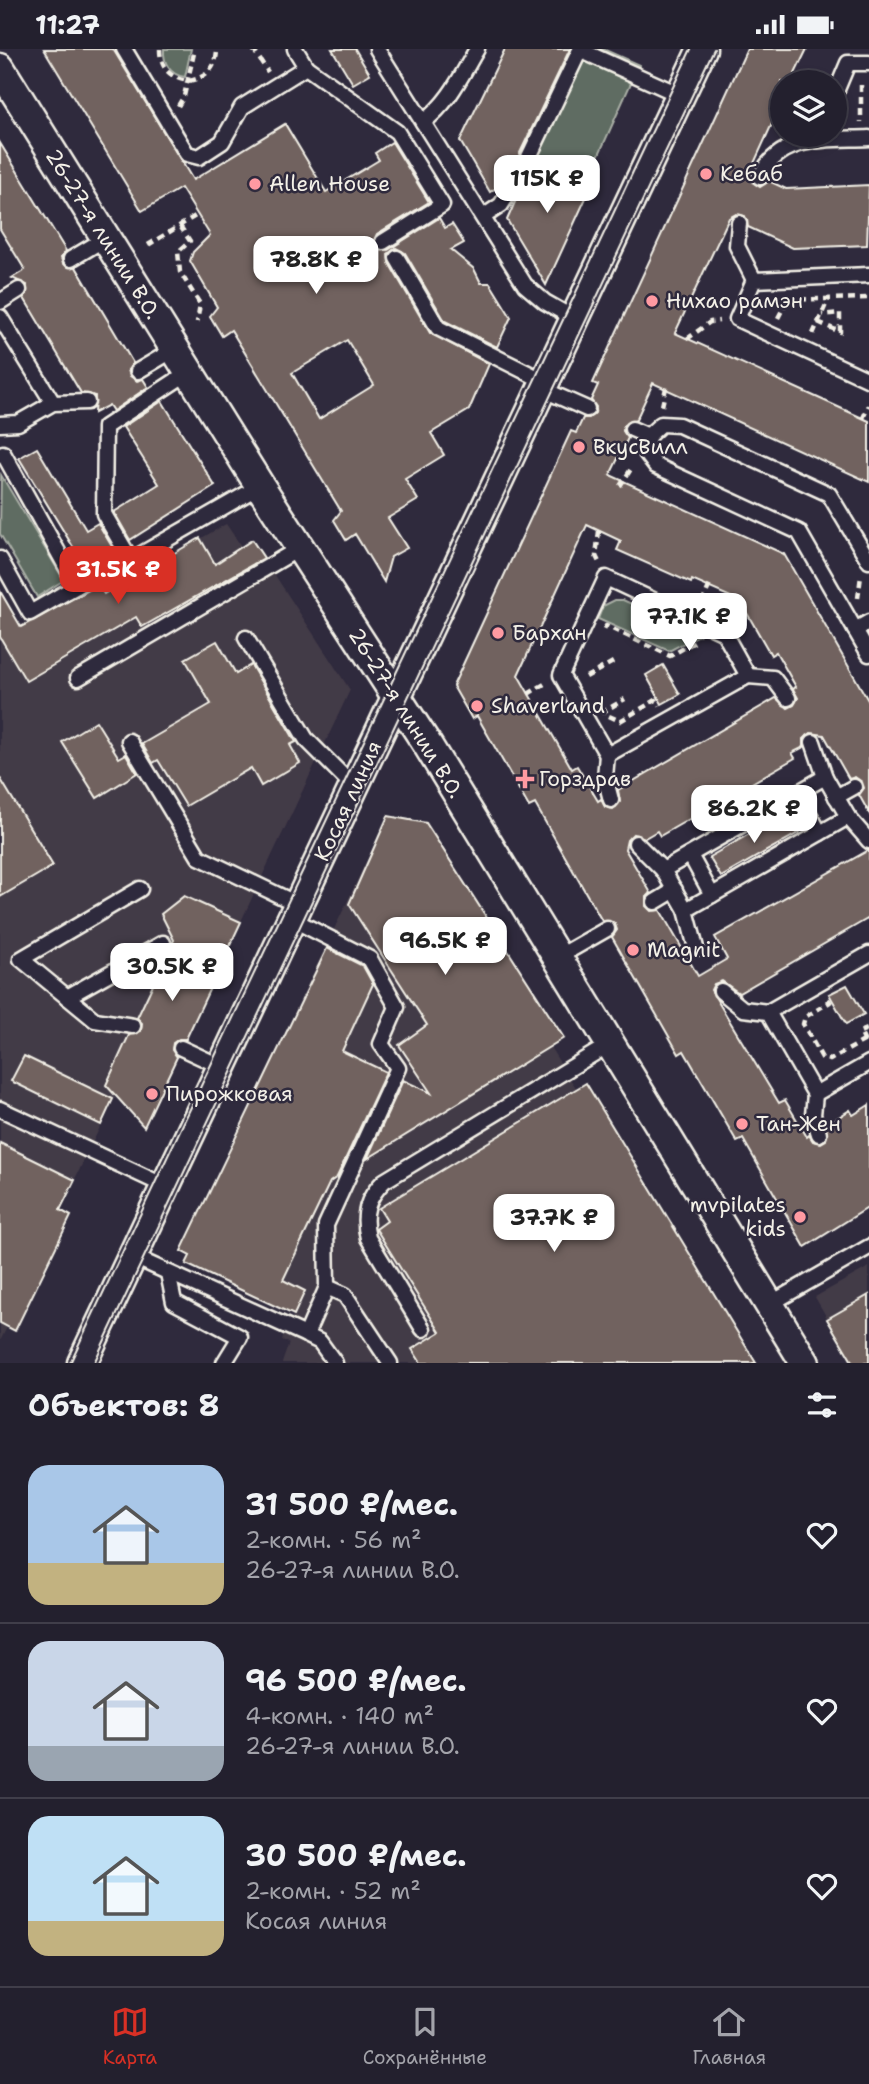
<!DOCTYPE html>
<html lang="ru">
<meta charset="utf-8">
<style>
:root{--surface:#23202e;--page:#2b2836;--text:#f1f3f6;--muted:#a3a3aa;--line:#403e4a;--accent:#d93025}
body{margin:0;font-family:"Shantell Sans",sans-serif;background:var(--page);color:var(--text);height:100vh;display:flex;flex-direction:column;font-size:26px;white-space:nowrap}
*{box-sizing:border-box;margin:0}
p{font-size:23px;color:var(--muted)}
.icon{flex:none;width:38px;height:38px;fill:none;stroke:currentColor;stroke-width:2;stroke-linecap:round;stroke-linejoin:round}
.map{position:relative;height:1314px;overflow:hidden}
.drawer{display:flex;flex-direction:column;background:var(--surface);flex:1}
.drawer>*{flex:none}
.tools{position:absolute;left:770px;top:21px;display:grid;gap:14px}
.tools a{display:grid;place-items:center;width:77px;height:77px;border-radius:50%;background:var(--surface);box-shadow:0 4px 10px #0003,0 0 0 2px var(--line);font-size:35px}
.price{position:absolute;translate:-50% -60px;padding:0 16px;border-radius:14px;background:#fff;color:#222;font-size:23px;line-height:46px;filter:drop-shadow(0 2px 4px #0008)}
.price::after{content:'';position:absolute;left:50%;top:42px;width:21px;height:16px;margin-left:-10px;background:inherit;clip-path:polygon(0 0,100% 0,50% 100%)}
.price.selected{background:var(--accent);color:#fff}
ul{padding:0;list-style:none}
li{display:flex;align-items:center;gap:21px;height:175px;padding:0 28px}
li+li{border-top:2px solid var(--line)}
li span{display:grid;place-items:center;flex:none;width:196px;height:140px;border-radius:21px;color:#555}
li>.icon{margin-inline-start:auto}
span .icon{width:84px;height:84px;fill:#fffc;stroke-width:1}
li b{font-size:30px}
h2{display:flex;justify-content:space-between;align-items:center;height:84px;padding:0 28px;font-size:30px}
.status{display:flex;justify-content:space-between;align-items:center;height:49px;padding:0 35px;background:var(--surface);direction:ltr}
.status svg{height:19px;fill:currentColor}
.tabs{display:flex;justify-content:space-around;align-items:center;height:98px;border-top:2px solid var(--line);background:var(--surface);font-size:19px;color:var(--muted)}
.tabs a{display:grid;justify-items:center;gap:4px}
.tabs .selected{color:var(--accent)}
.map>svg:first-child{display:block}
</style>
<div class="status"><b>11:27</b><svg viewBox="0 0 49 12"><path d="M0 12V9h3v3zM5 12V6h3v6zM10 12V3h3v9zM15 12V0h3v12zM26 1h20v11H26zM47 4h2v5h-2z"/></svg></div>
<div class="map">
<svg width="869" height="1314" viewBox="0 0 869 1314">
<rect width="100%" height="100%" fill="#2f2a3d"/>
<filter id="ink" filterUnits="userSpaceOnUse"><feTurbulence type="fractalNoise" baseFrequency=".0143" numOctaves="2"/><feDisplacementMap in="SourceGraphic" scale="14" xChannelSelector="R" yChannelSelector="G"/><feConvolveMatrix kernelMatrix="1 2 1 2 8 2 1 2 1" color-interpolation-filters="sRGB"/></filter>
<g filter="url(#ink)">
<g fill="#433b47">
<polygon points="226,475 241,497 252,491 350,641 144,1078 115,1047 60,1161 71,1167 15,1282 7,1278 0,1292 0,588 112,525 119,537"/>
<polygon points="388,767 426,774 564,989 550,998 565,1022 756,1314 282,1314 289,1294 282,1291 293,1266 186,1215 190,1207 181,1202"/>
<polygon points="869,1218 869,1314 853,1314 815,1248"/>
</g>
<g fill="#5e6c62" stroke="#a9aea5" stroke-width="2">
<path d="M164 0H191L185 28C170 26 163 14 164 0Z"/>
<polygon points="583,0 603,0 639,16 588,130 536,106"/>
<polygon points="1,426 64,531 37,548 0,485"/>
<polygon points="615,551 623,551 699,586 669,602 598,570 603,557"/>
</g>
<g fill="#71625e" stroke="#f4f1e8" stroke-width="2" fill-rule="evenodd">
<path d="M44 0H113L193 131 285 75 326 143 379 111 375 104 392 93 429 153 377 185 373 193 375 199 388 201 439 169 445 179 452 175 464 194 451 201 474 220 481 234H490L511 268 497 298 445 272 405 204 396 199 388 205 389 214 430 284 489 315 469 361 431 384 444 406 405 430 418 451 388 469 407 499 391 508 384 533 355 485 346 491 334 471 341 462 231 281 222 287 210 267 217 258 190 212 193 203 210 186 181 139 142 162ZM347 291 374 336 319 370 292 324Z"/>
<polygon points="332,0 355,0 370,25 353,35"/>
<polygon points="505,0 570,0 520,104 521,113 527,117 514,119 504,133 490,143 460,92"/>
<path d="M747 0H807L791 33H782V53L750 123 752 133 760 138 769 132 786 140 869 136 867 196 793 199 748 178 745 167 736 165 729 169 675 284 869 372V433L653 334 636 371 624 376 623 382 628 389 610 426 784 505 869 653V764L859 746 864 739 862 733 855 728 849 730 824 686 811 684 804 690V698L792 704 795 709 660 787 657 782 645 789 633 785 627 791 625 800 651 844 646 849V857L651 862 660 861 698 927 727 910 715 888 869 801V869L739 944 722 932 714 935 711 941 779 1054 785 1051 807 1088 809 1086 813 1092 821 1094 826 1091V1076L850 1061 853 1066 869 1056V1158L805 1198 743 1090 737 1093 684 1002 679 1005 612 888 617 881 615 875 602 872 535 755 529 758 477 667 472 670 453 637 571 382 576 384 583 369H589L595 364 596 358 591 351 598 336 593 334ZM587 476 621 492 617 501 691 534 692 531 740 552 771 606 776 603 796 638 793 640 798 649 794 656 788 659 776 649 618 741 620 753 613 760 605 758 601 750 598 752 577 717 572 720 518 626Z"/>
<polygon points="0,94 66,202 61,209 63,215 76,218 133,314 128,321 130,327 137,332 143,330 148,338 113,362 109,356 94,364 95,347 81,344 24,249 27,236 12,229 25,221 0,180"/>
<polygon points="538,112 591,138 546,236 507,171 531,117"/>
<polygon points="162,352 215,437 130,491 114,463 159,435 123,378"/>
<polygon points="37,399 86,481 98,474 114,501 86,519 19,409"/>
<polygon points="200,489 215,515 252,491 264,509 142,578 136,568 26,632 0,588 0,542 21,578 98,536 104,545"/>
<polygon points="217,592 236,625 251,616 296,693 290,696 300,714 261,737 251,719 186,757 158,711 153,714 142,695 211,655 185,610"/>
<polygon points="663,616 680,645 662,655 646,626"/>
<polygon points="96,672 119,709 126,705 137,724 97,749 62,693"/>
<polygon points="0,729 53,817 0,848"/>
<polygon points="788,763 800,783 721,828 709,808"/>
<polygon points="388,767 426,774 564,989 367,1110 403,1031 431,1044 399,996 427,976 349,855"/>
<polygon points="184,847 241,873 186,990 179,990 173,994 172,1001 177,1008 144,1078 106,1036 129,986 141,982 142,974 137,969 174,891 161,865"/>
<polygon points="327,899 363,917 373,935 342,1002 386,1023 337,1128 330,1133 283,1231 305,1242 294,1266 186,1215 190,1207 181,1202"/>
<polygon points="847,936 864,965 846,975 829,945"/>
<polygon points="24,1007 113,1050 101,1076 11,1032"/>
<polygon points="586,1034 756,1314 421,1314 412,1300 440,1283 376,1180 387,1172 379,1159"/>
<polygon points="0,1094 75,1131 60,1161 71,1167 15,1282 0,1274"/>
<polygon points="869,1246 869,1314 853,1314 827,1270"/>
</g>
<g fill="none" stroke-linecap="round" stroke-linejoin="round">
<g stroke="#f4f1e8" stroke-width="19">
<g id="lane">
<polyline points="124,0 187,105 199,108 222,93 242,58 306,18 397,83 442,156 383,193"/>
<polyline points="295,0 306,18"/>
<polyline points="377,0 525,236 545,253 575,270"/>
<polyline points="835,45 848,14 869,14"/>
<path d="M423 73C449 54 461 27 477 0"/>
<polyline points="529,108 580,1 680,46"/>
<path d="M760 128C780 85 828 91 869 89"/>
<polyline points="483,168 501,156 519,127"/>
<polyline points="739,174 737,197 754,231"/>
<polyline points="397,209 438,279 546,333"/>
<polyline points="71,210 106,189"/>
<polyline points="869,226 754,231 737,270 869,331"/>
<polyline points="0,253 19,241"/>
<polyline points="0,268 53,354"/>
<polyline points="138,322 175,300"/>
<polyline points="542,340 587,360"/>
<polyline points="0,375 18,374 53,354 87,353"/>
<polyline points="632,380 648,387"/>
<polyline points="0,406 3,404 77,537"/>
<polyline points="0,510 30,564 108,519 131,511 260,437"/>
<polyline points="131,511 104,465 105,378 189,323"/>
<polyline points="869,512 829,445 679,376 661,375 648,387 646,404 656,417 799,483 869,605"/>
<polygon points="606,529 724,584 748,627 607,706 561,626"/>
<polyline points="855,581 869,573"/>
<polyline points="246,589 306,690 354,738"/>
<polyline points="748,627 773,629 788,649"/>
<polyline points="78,629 300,499"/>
<polyline points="129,692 199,808 299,856"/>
<polyline points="813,693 825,728"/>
<polyline points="607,706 605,728 611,751"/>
<polygon points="825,728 848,768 686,861 663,821"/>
<polyline points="797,744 820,784"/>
<polyline points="836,748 854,738"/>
<polyline points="848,768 869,792"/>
<polyline points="636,794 663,821"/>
<polyline points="690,806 712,846"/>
<polyline points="655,853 675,841"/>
<polyline points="686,861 696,899"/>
<polyline points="292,870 370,910 397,958 381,995 398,1019 326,1176 327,1238 306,1286"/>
<polyline points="869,905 768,963 815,1045 869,1014"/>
<polyline points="558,908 607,880"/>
<polyline points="721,942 743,960 768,963"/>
<polyline points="67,948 163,894"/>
<polyline points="133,977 95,971 21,910 140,840"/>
<polyline points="181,999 222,1018"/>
<polyline points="815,1045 813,1066 819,1085"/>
<polyline points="0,1060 165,1137"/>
<polyline points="132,1207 306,1286 320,1293 335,1314"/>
<polyline points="168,1224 174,1253 240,1288 224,1314"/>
<polyline points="327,1238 345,1246 390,1314"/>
<polyline points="770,1255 869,1198"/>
<path d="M423 1280 368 1189C362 1165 367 1149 384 1132L610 995"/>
</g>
</g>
<g stroke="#f4f1e8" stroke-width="33">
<g id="street">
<polyline points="0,19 260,437 427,695 805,1314"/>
<polyline points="82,1314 702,0"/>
</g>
</g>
<g stroke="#f4f1e8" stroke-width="4.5" stroke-dasharray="7 5" stroke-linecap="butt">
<path d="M160 0C160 19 170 29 188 32 206 29 217 19 217 0"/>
<polyline points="253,0 268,23"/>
<polyline points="861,36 861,73"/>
<polyline points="178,57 184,47 195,0"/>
<polyline points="180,177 190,192 178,203 180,223 200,255 197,273"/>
<polyline points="148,196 197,166"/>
<polyline points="776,251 869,249"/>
<polyline points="778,269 787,252"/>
<polyline points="818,273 840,283 840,264 822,266"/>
<polyline points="813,285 828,251"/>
<polyline points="687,290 710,273 719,272"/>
<polyline points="662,357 667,334"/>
<polyline points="863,369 869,356"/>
<polyline points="620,437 633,417"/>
<polyline points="599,482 596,507 600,515"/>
<polyline points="858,549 861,527"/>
<polyline points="702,554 711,533"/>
<polyline points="604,581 606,577 670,607 698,591"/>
<polyline points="586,628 613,613"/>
<polyline points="528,645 546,634"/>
<polyline points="601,664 625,650"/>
<polyline points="609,667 620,672 656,651 659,657"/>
<polyline points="828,950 830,953 805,968 803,975 822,1009 830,1011 869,989"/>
<polyline points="865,993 860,983 867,980"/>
</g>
<use href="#lane" stroke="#2f2a3d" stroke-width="14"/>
<use href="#street" stroke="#2f2a3d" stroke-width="28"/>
<g stroke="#f4f1e8" stroke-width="2">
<polyline points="70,1314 691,0"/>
<polyline points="94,1314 714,0"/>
</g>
</g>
</g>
<g fill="#ff9aa2" stroke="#2f2a3d" stroke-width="2.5">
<circle cx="706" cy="125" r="7"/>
<circle cx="255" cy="135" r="7"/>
<circle cx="652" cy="252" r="7"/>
<circle cx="579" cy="398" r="7"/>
<circle cx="498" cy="584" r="7"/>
<circle cx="477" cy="657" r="7"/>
<path d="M521.5 719.5h7v7h7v7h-7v7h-7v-7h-7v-7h7z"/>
<circle cx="633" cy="901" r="7"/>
<circle cx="152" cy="1045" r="7"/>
<circle cx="742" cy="1075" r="7"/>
<circle cx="800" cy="1168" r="7"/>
</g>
<g text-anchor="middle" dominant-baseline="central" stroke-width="5" stroke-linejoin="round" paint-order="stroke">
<g font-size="21" fill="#f4f1e8" stroke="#2f2a3d" text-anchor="start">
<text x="720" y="125">Кебаб</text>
<text x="269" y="135">Allen House</text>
<text x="666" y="252">Нихао рамэн</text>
<text x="593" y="398">ВкусВилл</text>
<text x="512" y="584">Бархан</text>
<text x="491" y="657">Shaverland</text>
<text x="539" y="730">Горздрав</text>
<text x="647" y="901">Magnit</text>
<text x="166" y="1045">Пирожковая</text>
<text x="756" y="1075">Тан-Жен</text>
<text x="786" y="1156" text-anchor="end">mvpilates<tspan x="786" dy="24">kids</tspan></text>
</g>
<g font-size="21" fill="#f4f1e8" stroke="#2f2a3d">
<text transform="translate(103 185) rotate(58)">26-27-я линии В.О.</text>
<text transform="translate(406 664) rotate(58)">26-27-я линии В.О.</text>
<text transform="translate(348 752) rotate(-65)">Косая линия</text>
</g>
</g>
</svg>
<div class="tools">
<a><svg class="icon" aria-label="layers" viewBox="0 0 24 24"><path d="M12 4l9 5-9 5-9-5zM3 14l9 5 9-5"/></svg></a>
</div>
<b class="price" style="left:547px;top:166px">115K ₽</b>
<b class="price" style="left:316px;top:247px">78.8K ₽</b>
<b class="price selected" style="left:118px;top:557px">31.5K ₽</b>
<b class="price" style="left:689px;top:604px">77.1K ₽</b>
<b class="price" style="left:754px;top:796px">86.2K ₽</b>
<b class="price" style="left:445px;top:928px">96.5K ₽</b>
<b class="price" style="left:172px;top:954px">30.5K ₽</b>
<b class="price" style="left:554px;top:1205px">37.7K ₽</b>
</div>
<section class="drawer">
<h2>Объектов: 8<svg class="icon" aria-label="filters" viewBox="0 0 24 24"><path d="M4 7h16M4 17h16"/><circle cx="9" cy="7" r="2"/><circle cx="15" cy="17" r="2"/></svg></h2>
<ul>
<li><span style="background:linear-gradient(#a9c7e8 70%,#c2b280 0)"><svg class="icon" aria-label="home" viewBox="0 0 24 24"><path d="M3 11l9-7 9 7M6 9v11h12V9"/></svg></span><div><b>31 500 ₽/мес.</b><p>2-комн. · 56 m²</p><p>26-27-я линии В.О.</p></div><svg class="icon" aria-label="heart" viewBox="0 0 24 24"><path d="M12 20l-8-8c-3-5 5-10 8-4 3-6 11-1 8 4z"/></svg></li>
<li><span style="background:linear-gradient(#c9d6e8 75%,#9aa5b1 0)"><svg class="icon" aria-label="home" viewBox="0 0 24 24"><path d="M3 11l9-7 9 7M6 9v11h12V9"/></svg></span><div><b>96 500 ₽/мес.</b><p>4-комн. · 140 m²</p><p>26-27-я линии В.О.</p></div><svg class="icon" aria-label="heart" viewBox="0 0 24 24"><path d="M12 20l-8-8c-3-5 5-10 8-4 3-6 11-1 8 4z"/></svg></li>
<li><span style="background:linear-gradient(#bfe0f5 75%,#c2b280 0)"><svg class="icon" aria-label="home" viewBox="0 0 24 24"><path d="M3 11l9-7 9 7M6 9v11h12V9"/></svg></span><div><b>30 500 ₽/мес.</b><p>2-комн. · 52 m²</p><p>Косая линия</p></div><svg class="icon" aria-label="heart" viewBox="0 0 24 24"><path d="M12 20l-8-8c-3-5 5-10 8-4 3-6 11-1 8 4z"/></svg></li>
</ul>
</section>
<nav class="tabs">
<a class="selected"><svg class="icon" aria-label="map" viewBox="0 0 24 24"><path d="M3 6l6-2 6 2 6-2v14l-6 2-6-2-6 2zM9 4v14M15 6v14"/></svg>Карта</a>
<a><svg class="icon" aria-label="saved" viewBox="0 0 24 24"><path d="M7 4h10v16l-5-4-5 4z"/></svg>Сохранённые</a>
<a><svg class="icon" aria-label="home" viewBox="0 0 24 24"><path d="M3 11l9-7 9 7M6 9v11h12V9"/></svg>Главная</a>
</nav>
